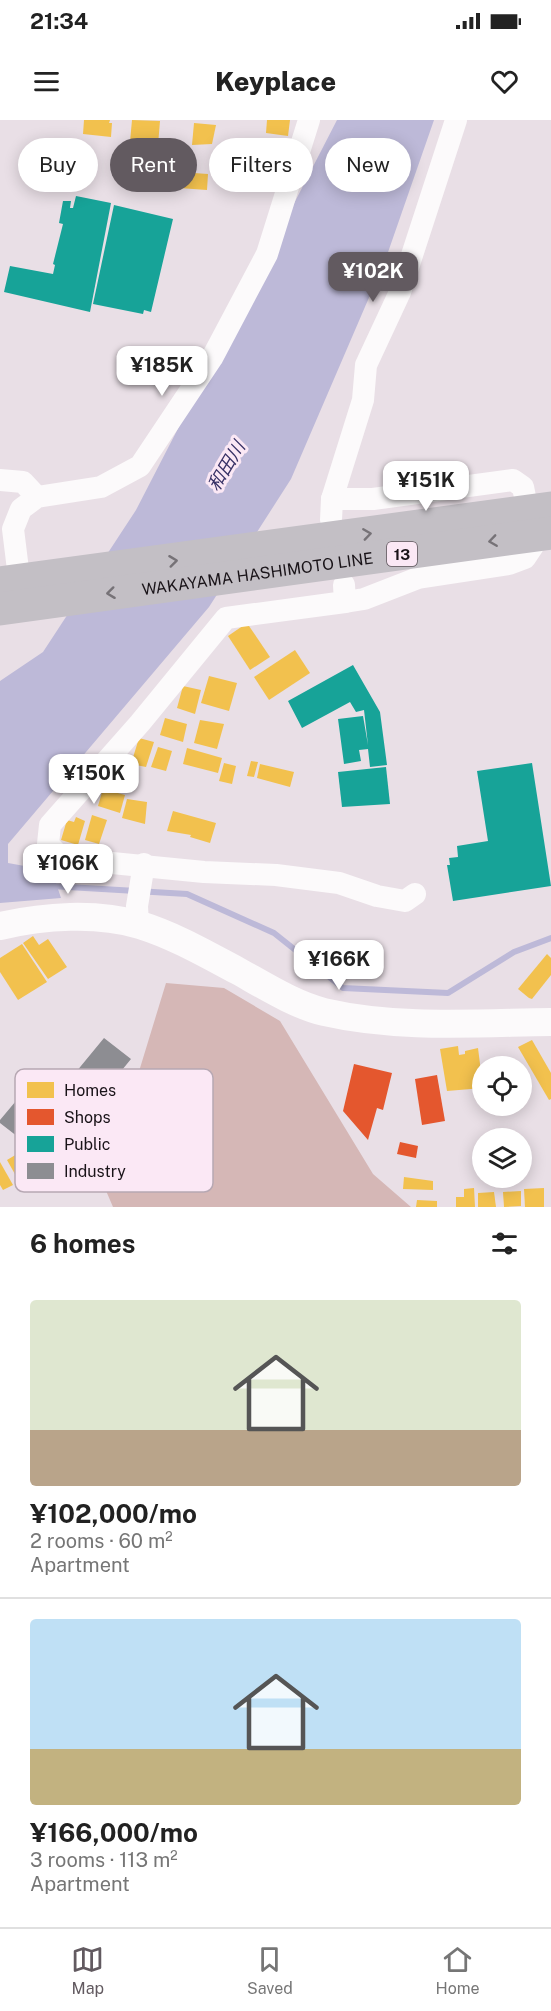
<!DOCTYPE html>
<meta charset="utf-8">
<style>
:root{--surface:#fff;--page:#f6f6f6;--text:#222;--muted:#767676;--line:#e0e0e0;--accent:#625a60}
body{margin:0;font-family:"Public Sans","Noto Sans JP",sans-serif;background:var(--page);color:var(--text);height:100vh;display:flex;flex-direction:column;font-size:22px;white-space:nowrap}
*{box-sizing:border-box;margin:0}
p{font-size:20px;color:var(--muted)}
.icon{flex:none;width:33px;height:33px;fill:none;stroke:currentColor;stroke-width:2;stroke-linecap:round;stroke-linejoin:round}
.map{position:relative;height:1087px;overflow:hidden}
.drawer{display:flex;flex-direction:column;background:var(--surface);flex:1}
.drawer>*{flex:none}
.hud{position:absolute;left:18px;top:18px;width:516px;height:54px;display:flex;gap:12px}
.tools{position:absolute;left:472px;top:936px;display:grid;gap:12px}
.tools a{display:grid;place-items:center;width:60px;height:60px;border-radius:50%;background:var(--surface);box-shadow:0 3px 15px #0003;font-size:30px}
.price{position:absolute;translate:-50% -51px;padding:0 14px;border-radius:12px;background:#fff;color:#222;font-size:20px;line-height:39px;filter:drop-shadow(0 2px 3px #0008)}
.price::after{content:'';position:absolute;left:50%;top:36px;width:18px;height:14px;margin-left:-9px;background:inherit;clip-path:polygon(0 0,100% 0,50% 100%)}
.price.selected{background:var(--accent);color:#fff}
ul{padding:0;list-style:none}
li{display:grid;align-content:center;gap:12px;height:318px;padding:0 30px}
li+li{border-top:2px solid var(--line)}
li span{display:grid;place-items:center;height:186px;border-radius:6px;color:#555}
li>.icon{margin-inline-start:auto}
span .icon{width:108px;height:108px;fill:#fffc;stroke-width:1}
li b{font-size:26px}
h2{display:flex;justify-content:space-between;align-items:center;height:72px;padding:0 30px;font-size:26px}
.tag{padding:0 21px;border-radius:27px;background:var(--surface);box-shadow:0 3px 15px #0003;font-size:21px;line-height:54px}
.tag.selected{background:var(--accent);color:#fff}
.status{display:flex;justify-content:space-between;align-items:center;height:42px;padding:0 30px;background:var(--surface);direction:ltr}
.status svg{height:16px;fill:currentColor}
header{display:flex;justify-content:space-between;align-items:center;height:78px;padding:0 30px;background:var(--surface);font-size:27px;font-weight:800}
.tab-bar{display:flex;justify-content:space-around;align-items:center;height:84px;border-top:2px solid var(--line);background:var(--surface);font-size:16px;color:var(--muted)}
.tab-bar a{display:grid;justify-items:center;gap:3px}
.tab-bar .selected{color:var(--accent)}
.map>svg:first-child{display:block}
</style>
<div class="status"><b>21:34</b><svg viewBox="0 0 49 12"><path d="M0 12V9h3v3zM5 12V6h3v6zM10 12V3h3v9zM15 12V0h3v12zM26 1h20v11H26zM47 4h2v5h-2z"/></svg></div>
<header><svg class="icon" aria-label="menu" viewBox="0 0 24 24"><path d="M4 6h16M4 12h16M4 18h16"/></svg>Keyplace<svg class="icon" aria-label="heart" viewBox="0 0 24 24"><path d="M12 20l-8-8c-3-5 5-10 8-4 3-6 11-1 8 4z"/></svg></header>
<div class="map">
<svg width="551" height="1087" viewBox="0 0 551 1087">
<rect width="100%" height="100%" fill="#e9dfe6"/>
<polygon fill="#d5b7b6" points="166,863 224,868 280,901 373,1054 411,1087 113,1087 104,1066"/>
<polygon fill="#bdb9d8" points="337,0 434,0 386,138 291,359 209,487 8,724 8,743 52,751 61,778 0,783 0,561 43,532 136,390"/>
<g fill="#f2c14e">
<polygon points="84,0 110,0 109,3 112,3 111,17 83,14"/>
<polygon points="132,0 160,1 158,25 130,22"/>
<polygon points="267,0 290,0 288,16 266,13"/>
<polygon points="194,3 216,5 212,24 192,25"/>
<polygon points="76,31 92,31 93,58 76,58"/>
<polygon points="147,46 174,48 172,68 145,66"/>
<polygon points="180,52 208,54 207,70 179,68"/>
<polygon points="247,503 270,537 250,550 228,516"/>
<polygon points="295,530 310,553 269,580 254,557"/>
<polygon points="209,556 237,563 229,591 201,583"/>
<polygon points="183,566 201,570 195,594 177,588"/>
<polygon points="165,598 187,604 183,622 160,615"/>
<polygon points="200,600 224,604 217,629 194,623"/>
<polygon points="139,618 154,622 146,647 131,644"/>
<polygon points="158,627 172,631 166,651 151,647"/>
<polygon points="187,628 222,638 218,653 183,644"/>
<polygon points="251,641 258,642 254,657 247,656"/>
<polygon points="224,643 236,646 232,664 219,661"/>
<polygon points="260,644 294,652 290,667 257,658"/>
<polygon points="103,669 125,675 120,693 98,686"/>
<polygon points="127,679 147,682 145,704 122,698"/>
<polygon points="173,691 216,703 210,723 190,717 191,715 167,711"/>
<polygon points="92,695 107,700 99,724 85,720"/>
<polygon points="76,697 85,701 78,725 61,720 67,700 74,702"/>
<polygon points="33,816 39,825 48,819 67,847 48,859 23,823"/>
<polygon points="22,824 47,862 18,880 0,852 0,838"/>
<polygon points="547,834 551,838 551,855 532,879 529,878 518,869"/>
<polygon points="532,920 551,953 551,979 549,980 518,927"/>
<polygon points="458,926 459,935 465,934 465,931 478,928 483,968 447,971 440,929"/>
<polygon points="22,1031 23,1034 29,1031 51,1051 33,1062 27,1050 16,1056 7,1040"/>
<polygon points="0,1042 13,1065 3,1070 0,1065"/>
<polygon points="404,1057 433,1061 433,1070 403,1069"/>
<polygon points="474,1068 475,1087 456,1087 456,1077 464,1077 464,1069"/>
<polygon points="544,1068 544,1087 525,1087 524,1069"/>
<polygon points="521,1071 521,1086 504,1087 503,1072"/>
<polygon points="494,1072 496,1087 478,1087 478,1073"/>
<polygon points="417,1080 437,1081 437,1087 416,1087"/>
</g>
<g fill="#e4572e">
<polygon points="354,944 392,953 383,990 377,988 368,1020 343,991"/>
<polygon points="437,955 445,1001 422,1005 415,959"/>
<polygon points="400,1022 418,1026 416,1038 397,1034"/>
</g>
<g fill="#17a398">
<polygon points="76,76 111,83 90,192 4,172 10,146 53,154 55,145 53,144 63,104 59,103 63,81 71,81 70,88 73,88"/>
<polygon points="114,85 173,99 151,192 144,190 143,194 93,184"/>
<polygon points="353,545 380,592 387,645 370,647 368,629 359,630 361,641 344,644 338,599 363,596 368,625 364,590 356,592 350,582 302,608 288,581"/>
<polygon points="532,643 551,766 453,781 447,745 450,745 449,738 458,737 457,726 488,721 477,651"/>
<polygon points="386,647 390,684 342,687 338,652"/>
</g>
<polygon fill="#8d8d92" points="104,918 131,939 73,1010 98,1028 71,1058 0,1003 0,1000 26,969 48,986"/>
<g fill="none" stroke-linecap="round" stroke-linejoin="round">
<polyline stroke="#bdb9d8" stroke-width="6" points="51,766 187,774 274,813 343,868 448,873 514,832 551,818"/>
<g stroke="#fcfafb" stroke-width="22">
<polyline points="0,360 23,362 37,377"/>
<polyline points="332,379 373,379 513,360 523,367 528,392"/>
<polyline points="331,400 332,379 363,280 366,245 400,172 456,0"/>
<polyline points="344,465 345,482 226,498 140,603 50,705 48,724 61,738 204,752 276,755 339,763 377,776 405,781 415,774"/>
<polyline points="21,474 13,409 21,389 37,377 101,367 140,346 212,238 267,134 309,0"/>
<polyline points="345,482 364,479 418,458 509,444 525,438 533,426 532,416"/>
<polyline points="138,804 137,786 144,744"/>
</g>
<path stroke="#fcfafb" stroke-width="28" d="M0 806C44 796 96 792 140 805 175 816 206 834 238 851 265 866 295 885 324 892 398 909 476 903 551 902"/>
<g stroke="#c3bfc5" stroke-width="33">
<polyline points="0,463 551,388"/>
<path id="s1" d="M0 489 551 413"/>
</g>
</g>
<defs><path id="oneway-chevron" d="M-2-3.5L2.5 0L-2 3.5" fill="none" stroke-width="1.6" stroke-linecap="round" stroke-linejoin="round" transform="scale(1.5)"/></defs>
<g stroke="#767277">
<use href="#oneway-chevron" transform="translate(367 414) rotate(-8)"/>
<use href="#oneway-chevron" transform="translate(493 421) rotate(172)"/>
<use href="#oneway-chevron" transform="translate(173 441) rotate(-7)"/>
<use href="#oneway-chevron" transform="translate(111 473) rotate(173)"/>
</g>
<g text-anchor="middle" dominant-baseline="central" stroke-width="6" stroke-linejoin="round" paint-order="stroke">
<rect fill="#fbe8f5" stroke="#5d535a" stroke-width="1.5" x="387" y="422" width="30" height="24" rx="4.5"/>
<g font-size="15" font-weight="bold" fill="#191318">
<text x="402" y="434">13</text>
</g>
<g font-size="16" fill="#191318" stroke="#fbe8f5">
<text stroke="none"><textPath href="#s1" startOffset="260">WAKAYAMA HASHIMOTO LINE</textPath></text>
</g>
<g font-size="18" font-style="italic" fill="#383266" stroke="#fbe8f5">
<text transform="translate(226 346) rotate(-59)">和田川</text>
</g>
</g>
<rect x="15" y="949" width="198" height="123" rx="9" fill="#fbe8f5" stroke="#b7a8b3" stroke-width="1.5"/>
<rect x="27" y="962" width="27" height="16" fill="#f2c14e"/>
<rect x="27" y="989" width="27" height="16" fill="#e4572e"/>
<rect x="27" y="1016" width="27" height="16" fill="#17a398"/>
<rect x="27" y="1043" width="27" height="16" fill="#8d8d92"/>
<g font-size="16" fill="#191318">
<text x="64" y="976">Homes</text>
<text x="64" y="1003">Shops</text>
<text x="64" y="1030">Public</text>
<text x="64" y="1057">Industry</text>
</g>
</svg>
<div class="tools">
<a><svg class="icon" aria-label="locate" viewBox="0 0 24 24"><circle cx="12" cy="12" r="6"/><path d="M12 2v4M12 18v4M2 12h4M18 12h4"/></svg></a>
<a><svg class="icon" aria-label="layers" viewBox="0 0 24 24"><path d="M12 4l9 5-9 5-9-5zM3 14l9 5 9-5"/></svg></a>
</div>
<b class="price selected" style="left:373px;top:183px">¥102K</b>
<b class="price" style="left:162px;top:277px">¥185K</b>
<b class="price" style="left:426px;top:392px">¥151K</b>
<b class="price" style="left:94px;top:685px">¥150K</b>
<b class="price" style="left:68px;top:775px">¥106K</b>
<b class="price" style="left:339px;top:871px">¥166K</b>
<div class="hud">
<a class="tag">Buy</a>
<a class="tag selected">Rent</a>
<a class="tag">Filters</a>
<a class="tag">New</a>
</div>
</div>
<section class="drawer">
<h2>6 homes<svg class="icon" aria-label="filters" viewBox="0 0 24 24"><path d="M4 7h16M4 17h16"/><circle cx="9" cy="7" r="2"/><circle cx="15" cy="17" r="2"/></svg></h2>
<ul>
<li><span style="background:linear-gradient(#dfe7d0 70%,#b9a48a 0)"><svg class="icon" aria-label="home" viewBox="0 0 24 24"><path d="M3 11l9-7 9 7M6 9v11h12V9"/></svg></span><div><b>¥102,000/mo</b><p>2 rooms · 60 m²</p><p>Apartment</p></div></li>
<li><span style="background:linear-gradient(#bfe0f5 70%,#c2b280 0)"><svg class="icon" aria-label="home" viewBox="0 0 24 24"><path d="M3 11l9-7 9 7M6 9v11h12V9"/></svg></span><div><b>¥166,000/mo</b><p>3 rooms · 113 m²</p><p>Apartment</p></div></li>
</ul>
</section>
<nav class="tab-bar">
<a class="selected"><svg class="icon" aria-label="map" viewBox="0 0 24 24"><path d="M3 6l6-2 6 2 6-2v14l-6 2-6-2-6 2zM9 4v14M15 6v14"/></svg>Map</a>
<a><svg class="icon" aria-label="saved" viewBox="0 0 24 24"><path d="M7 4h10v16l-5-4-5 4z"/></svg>Saved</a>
<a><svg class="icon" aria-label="home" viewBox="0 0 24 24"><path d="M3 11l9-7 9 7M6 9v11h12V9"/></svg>Home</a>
</nav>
